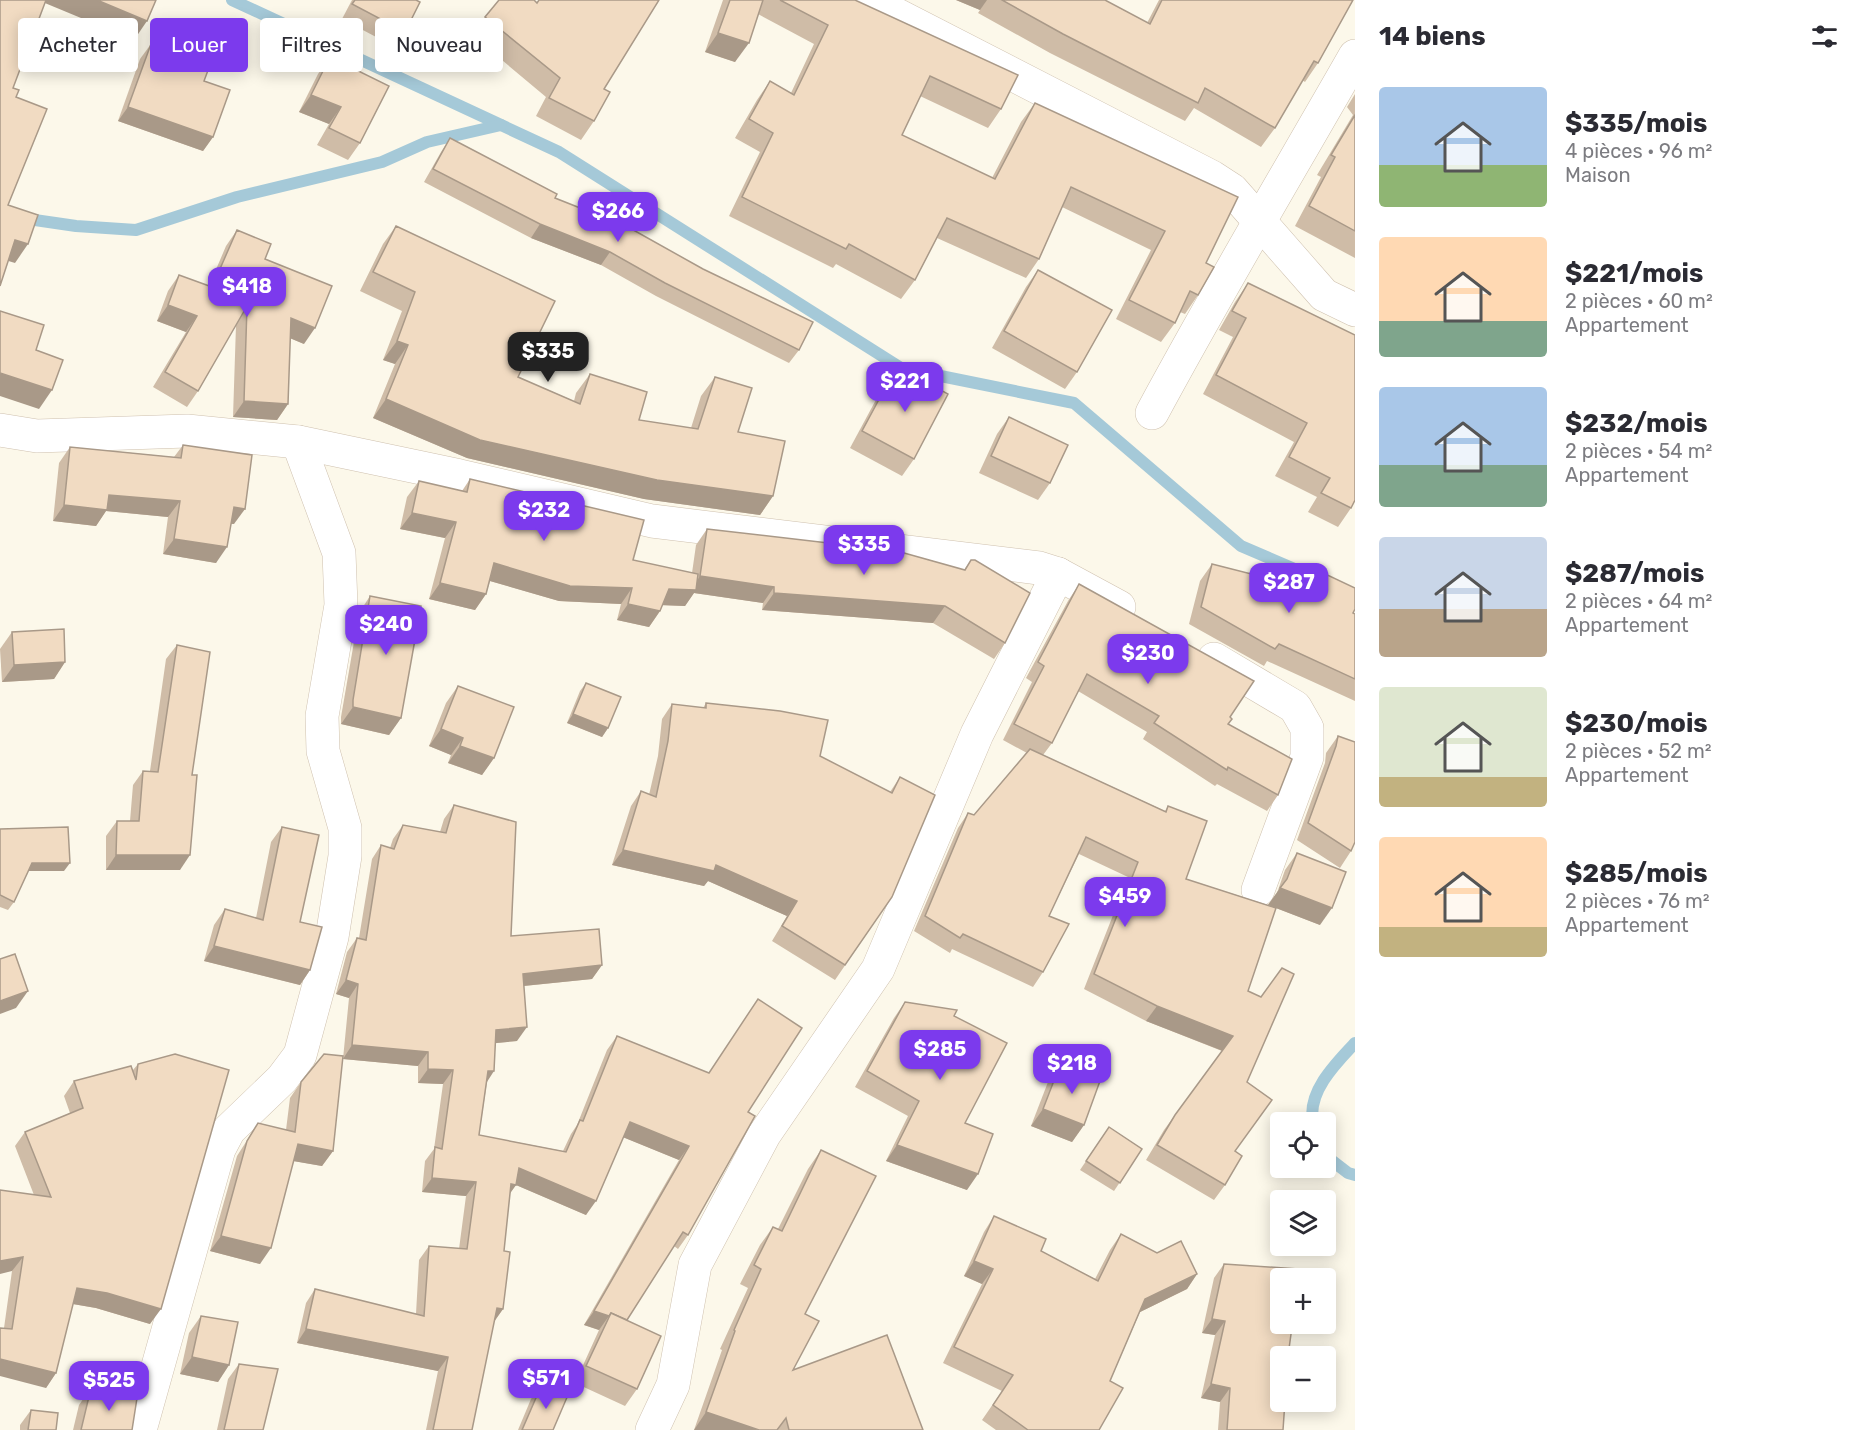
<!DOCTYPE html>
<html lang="fr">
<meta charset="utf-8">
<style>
:root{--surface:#fff;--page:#f7f7f7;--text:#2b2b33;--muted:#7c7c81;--accent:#7c3aed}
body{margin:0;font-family:Rubik,sans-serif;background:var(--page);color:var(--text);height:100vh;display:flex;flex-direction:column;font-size:22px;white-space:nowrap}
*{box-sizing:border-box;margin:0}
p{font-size:20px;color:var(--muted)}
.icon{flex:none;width:33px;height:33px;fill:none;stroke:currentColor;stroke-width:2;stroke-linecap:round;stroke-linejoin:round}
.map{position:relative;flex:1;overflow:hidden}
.side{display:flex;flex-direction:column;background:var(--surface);width:510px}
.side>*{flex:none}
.guide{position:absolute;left:18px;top:18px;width:570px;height:54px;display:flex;gap:12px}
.tools{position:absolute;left:1270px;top:1112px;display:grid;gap:12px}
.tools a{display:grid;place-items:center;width:66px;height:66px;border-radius:6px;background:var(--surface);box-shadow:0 3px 15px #0003;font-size:30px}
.price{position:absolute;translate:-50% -51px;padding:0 14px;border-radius:12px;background:var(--accent);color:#fff;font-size:20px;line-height:39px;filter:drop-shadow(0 2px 3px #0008)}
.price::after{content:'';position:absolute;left:50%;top:36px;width:18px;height:14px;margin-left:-9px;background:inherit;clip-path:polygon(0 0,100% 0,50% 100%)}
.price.on{background:#222;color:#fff}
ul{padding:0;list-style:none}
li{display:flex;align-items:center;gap:18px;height:150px;padding:0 24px}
li span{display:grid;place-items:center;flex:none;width:168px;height:120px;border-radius:6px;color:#555}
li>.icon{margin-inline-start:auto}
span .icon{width:72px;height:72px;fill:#fffc;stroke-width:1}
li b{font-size:26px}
h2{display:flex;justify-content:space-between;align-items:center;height:72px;padding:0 24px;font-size:26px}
.chip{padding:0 21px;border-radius:6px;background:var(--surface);box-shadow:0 3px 15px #0003;font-size:21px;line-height:54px}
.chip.on{background:var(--accent);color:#fff}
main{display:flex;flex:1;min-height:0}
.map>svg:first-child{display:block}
</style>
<main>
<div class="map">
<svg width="1355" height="1430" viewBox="0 0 1355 1430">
<rect width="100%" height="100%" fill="#fcf8ea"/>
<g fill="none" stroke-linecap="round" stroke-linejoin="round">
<g stroke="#a5c9d8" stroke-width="12">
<polyline points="232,0 559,152 901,368 1074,403 1241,546 1355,595"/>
<polyline points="0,215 76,226 136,230 237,197 382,162 427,142 501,125"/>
<path d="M1313 1122C1307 1092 1336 1063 1355 1043"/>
<polyline points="1326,1156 1348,1173 1355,1175"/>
</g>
<g stroke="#cfc1af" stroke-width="34">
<g id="minor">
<polyline points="868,0 1212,177 1232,190 1324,295 1355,310"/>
<path d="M1152 413C1217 292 1287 175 1355 56"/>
<polyline points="0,430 37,436 187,431 298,442 460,476 652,521 1039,568 1058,574 1119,607"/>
<polyline points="1214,659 1295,707 1307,728 1307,757 1258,890"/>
<polyline points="140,1430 219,1149 229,1130 282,1079 300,1055 332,937 345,856 345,828 323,751 322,716 341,605 339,553 298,442"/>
<polyline points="652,1430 673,1385 695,1265 764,1135 878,969 977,734 1058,574"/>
</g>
</g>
<use href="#minor" stroke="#fff" stroke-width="33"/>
</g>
<g fill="#cfbca7">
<polygon points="352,0 416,0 405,32 395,47 342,19"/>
<polygon points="723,0 855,0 1001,109 988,128 920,96 902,135 992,178 1021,122 1035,103 1206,263 1198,295 1185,314 1180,312 1175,323 1161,342 1116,319 1151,250 1062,207 1039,259 1026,278 937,238 915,280 901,299 836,264 833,268 729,216 760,152 735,138 757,100 770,81 791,93 814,44 758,14 735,62 705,52"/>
<polygon points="956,0 1105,0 1147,23 1159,0 1353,0 1318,63 1305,82 1302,80 1275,128 1261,147 1194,108 1185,121 1050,53 978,13 980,10"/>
<polygon points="537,3 604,89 594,121 581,140 536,116 546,97 472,35 485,17"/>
<polygon points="151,44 204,81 213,137 203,151 118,121 140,59"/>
<polygon points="330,57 360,143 348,160 317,145 329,124 299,112 318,74"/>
<polygon points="1355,94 1355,258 1295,226 1321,177 1317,175 1353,115 1347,107"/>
<polygon points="450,138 555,198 799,350 789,363 656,296 601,265 531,238 424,182 441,152"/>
<polygon points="396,226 518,377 574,401 576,393 590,374 639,420 691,428 701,396 715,377 738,432 773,496 760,515 644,499 467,458 373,418 395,364 383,360 402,311 360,291 383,244"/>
<polygon points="237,230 265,259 304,344 290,338 288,404 277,420 233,417 236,325 198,391 187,407 153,387 186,332 157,321 168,291 179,275 209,286 226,246"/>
<polygon points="1038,270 1077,372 1065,389 992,348 1026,287"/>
<polygon points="1248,283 1351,508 1338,527 1308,512 1317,497 1275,476 1294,442 1203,394 1233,337 1219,330 1235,302"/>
<polygon points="897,366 914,459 902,476 850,448 885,383"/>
<polygon points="1009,417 1050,483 1038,500 979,473 997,434"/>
<polygon points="183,445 234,524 231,524 216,563 163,554 168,517 106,511 96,526 53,521 59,463 70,447 174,457"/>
<polygon points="470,479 633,560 692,573 696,545 707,529 964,570 971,560 1005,643 994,659 933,623 762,610 763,603 694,593 685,606 662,605 660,611 649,627 617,620 621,604 559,601 490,581 486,594 475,610 429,599 445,538 400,529 407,497 419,481 462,491"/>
<polygon points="1212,564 1307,588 1319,571 1353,613 1355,614 1355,701 1267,661 1264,666 1189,624 1200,581"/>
<polygon points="1079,584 1230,717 1228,724 1278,795 1267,811 1217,784 1215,786 1143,739 1147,732 1078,691 1052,743 1043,755 1165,811 1168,806 1186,879 1268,905 1277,893 1285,870 1297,853 1320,925 1276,908 1248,991 1247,1082 1235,1151 1225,1185 1214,1200 1146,1160 1164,1130 1222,1051 1146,1021 1084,989 1128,877 1079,854 1049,916 1043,972 1033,987 952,949 950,953 914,931 958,828 968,813 974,815 1027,753 1003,740 1032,682 1026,678 1068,601"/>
<polygon points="370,596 401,718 389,735 341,724 341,717 359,613"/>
<polygon points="12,632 65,662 54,679 2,682 0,649"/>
<polygon points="177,645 192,775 180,870 106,870 106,836 117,821 130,821 133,785 143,771 150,771 166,659"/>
<polygon points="586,683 608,728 602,737 567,723 580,691"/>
<polygon points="458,686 494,758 482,775 448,763 451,755 429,746 446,703"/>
<polygon points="706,703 820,756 890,792 900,777 892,897 835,980 772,941 787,916 708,881 704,886 612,865 631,806 641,791 649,795 658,756 662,719 672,704 703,708"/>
<polygon points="1338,736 1351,851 1340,868 1297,840 1325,763 1326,753"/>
<polygon points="454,805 511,936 602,965 592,979 524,986 517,1041 495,1043 487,1082 479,1135 563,1151 571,1134 577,1125 607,1050 617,1036 748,1112 688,1235 678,1249 674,1246 627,1320 637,1389 625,1406 575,1383 599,1330 584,1325 679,1160 623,1137 586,1215 516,1185 510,1193 504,1251 503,1309 494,1322 472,1430 426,1430 438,1371 297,1343 306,1303 315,1289 416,1314 419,1260 429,1246 459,1249 466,1196 422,1192 425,1161 434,1149 443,1084 418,1083 418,1066 343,1059 349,998 336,994 347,952 357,938 359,938 372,859 381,845 390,848 393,839 403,825 440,832 444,819"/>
<polygon points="282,827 310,970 300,985 204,961 214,925 225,909 256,918 271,842"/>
<polygon points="0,829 64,871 28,871 14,902 8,910 0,907"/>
<polygon points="905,1002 954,1016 967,1190 886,1161 908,1116 855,1087 894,1018"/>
<polygon points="138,1064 150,1324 96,1308 73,1304 56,1373 46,1388 4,1328 12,1271 34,1195 15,1146 25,1132 70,1113 64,1096 74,1081 133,1070"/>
<polygon points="1060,1065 1084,1125 1072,1142 1031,1126 1048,1082"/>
<polygon points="301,1082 333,1151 322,1166 294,1161 260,1264 210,1251 237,1156 258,1123 286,1130 290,1098"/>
<polygon points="1109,1127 1142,1149 1114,1191 1080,1170"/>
<polygon points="821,1150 805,1314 793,1370 923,1430 694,1430 722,1350 720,1349 748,1288 740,1284 760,1245 773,1227 778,1229 808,1169"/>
<polygon points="994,1216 1041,1251 1095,1279 1110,1250 1121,1234 1197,1274 1187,1289 1140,1312 1110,1381 1099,1430 996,1430 982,1420 1002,1391 943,1363 982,1284 964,1276 984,1232"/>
<polygon points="1224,1264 1294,1327 1291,1331 1281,1356 1283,1430 1218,1430 1220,1402 1201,1398 1215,1335 1202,1333 1214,1278"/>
<polygon points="201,1316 229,1365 218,1382 180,1374 189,1333"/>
<polygon points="239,1364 263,1430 217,1430 228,1379"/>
<polygon points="542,1384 553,1430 518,1430 531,1399"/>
<polygon points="91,1388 132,1430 73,1430 79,1405"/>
<polygon points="31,1410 56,1430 20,1430 20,1425"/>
</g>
<g fill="#a99988">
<polygon points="40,0 97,0 147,21 134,40 40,1"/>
<polygon points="956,0 987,0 980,10"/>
<polygon points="718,33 749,43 735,62 705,52"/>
<polygon points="311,95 341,107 329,124 299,112"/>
<polygon points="128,107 213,137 203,151 118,121"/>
<polygon points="540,224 610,252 601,265 531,238"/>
<polygon points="15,240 28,244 15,263 2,259"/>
<polygon points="168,305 197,316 186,332 157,321"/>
<polygon points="291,318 315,328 304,344 280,334"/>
<polygon points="397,341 408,345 395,364 383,360"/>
<polygon points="0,373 52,390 39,409 0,396"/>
<polygon points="386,399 773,496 760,515 644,499 467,458 373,418"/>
<polygon points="244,401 288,404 277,420 233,417"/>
<polygon points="109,495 180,501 168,517 106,511 96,526 53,521 64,505"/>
<polygon points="234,507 245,509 234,524 223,523"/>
<polygon points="412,513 456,522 445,538 400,529"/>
<polygon points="174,539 227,547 216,563 163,554"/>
<polygon points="494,563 632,588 621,604 559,601 483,579"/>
<polygon points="700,576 774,587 763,603 694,593 685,606 658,605 669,589 691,590"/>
<polygon points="440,583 486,594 475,610 429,599"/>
<polygon points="774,593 945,606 933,623 762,610"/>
<polygon points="628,604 660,611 649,627 617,620"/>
<polygon points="65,662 54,679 2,682 14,665"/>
<polygon points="353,707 401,718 389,735 341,724"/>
<polygon points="573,714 608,728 602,737 567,723"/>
<polygon points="441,729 463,738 451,755 429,746"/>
<polygon points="460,746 494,758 482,775 448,763"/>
<polygon points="623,850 716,865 797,901 787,916 708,881 704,886 612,865"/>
<polygon points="116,855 190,855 180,870 106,870"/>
<polygon points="32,863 70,863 64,871 26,871"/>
<polygon points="1280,888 1332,908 1320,925 1268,905"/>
<polygon points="214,946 310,970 300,985 204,961"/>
<polygon points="602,965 592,979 513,987 523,974"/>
<polygon points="346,980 358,984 349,998 336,994"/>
<polygon points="28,991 16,1008 0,1014 0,1001"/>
<polygon points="1157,1006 1233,1036 1223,1051 1146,1021"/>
<polygon points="527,1027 517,1041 486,1044 496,1030"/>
<polygon points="352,1045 428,1052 418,1066 343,1059"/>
<polygon points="428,1069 453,1070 443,1084 418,1083"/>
<polygon points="488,1071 494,1071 485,1085"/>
<polygon points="1043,1109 1084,1125 1072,1142 1031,1126"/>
<polygon points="630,1122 689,1146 679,1160 620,1136"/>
<polygon points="298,1144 333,1151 322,1166 287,1160"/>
<polygon points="897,1145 978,1174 967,1190 886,1161"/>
<polygon points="519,1168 596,1201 586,1215 509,1182"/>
<polygon points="432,1178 476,1182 466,1196 422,1192"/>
<polygon points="511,1184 516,1185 506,1199"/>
<polygon points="221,1236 271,1248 260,1264 210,1251"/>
<polygon points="23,1257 12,1271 0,1274 0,1261"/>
<polygon points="974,1261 993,1269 982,1284 964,1276"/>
<polygon points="1197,1274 1187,1289 1134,1315 1145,1299"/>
<polygon points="77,1288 107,1293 161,1309 150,1324 96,1308 67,1303"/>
<polygon points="497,1308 503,1309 493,1323"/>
<polygon points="594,1311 609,1316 599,1330 584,1325"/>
<polygon points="1212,1319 1225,1321 1215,1335 1202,1333"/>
<polygon points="306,1329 448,1357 438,1371 297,1343"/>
<polygon points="192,1357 229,1365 218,1382 180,1374"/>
<polygon points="0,1359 56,1373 46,1388 0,1376"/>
<polygon points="1211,1384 1230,1388 1220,1402 1201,1398"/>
<polygon points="706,1412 759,1430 694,1430"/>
</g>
<g fill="#f1dbc2" stroke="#a99988" stroke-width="1.5">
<polygon points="0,0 46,0 13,88 19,90 16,97 47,109 8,205 38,215 28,244 15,240 0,286"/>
<polygon points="97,0 156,0 147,21"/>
<polygon points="355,0 416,0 420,2 405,32 352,4"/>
<polygon points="499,0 534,0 537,3 539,0 659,0 604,89 610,92 594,121 549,98 560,78 485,17"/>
<polygon points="730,0 763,0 749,43 718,33"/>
<polygon points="780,0 855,0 1018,75 1001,109 930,76 902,135 995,179 1035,103 1238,197 1206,263 1214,267 1198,295 1190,291 1175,323 1129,300 1165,231 1071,187 1039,259 947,218 915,280 849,244 846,249 742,197 773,133 749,119 770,81 794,95 828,25"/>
<polygon points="1002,0 1105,0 1150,24 1162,0 1353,0 1318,63 1314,61 1275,128 1205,88 1198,103 1063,34"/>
<polygon points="151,44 210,65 204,81 230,90 213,137 128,107"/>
<polygon points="330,57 389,86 360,143 329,128 341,107 311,95"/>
<polygon points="1355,115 1355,231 1309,206 1335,157 1331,155"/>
<polygon points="450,138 557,194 555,198 628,227 703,269 813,322 799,350 665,283 610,252 540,224 433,169"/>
<polygon points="396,226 555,301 518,377 580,404 590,374 647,392 639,420 698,429 715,377 752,388 738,432 785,441 773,496 657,480 480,440 386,399 408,345 397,341 415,292 373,272"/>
<polygon points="237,230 271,244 265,259 332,286 315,328 291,318 288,404 244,401 247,306 198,391 165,372 197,316 168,305 179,275 212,287"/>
<polygon points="1038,270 1112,310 1077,372 1004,331"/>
<polygon points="1248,283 1355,335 1355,500 1351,508 1321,493 1330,478 1289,457 1307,423 1216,375 1246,318 1232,311"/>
<polygon points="0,311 44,325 36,350 63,360 52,390 0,373"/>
<polygon points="897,366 948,394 914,459 862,431"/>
<polygon points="1009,417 1068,445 1050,483 991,456"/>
<polygon points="183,445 252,455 245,509 234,507 227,547 174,539 180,501 109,495 107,510 64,505 70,447 181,458"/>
<polygon points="470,479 644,520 633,560 698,574 696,590 669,589 660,611 628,604 632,588 570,586 494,563 486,594 440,583 456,522 412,513 419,481 467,492"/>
<polygon points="707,529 897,551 965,570 971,560 975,560 1030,593 1005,643 945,606 774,593 774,587 700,576"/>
<polygon points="1212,564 1311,589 1319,571 1355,588 1355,609 1353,613 1355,614 1355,679 1279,644 1275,649 1201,607"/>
<polygon points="1079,584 1254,681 1230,717 1232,719 1228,724 1292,759 1278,795 1228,767 1227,770 1154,723 1159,716 1087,674 1052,743 1014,724 1044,666 1038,662"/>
<polygon points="370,596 421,606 401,718 353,707 353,700"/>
<polygon points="64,629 65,662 14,665 12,632"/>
<polygon points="177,645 210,652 192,775 197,775 190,855 116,855 117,821 139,821 143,771 158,772"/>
<polygon points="586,683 621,697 608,728 573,714"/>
<polygon points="458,686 514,707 494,758 460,746 463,738 441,729"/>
<polygon points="706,703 780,711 828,720 820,756 892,793 900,777 935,795 892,897 845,965 782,926 797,901 716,865 714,871 623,850 641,791 656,797 668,741 672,704 706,708"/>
<polygon points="1338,736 1355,742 1355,842 1351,851 1308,823 1336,746"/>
<polygon points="1030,749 1166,812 1168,806 1207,821 1186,879 1276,908 1248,991 1261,997 1282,968 1294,974 1247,1082 1272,1100 1235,1151 1242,1156 1225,1185 1157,1145 1175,1115 1233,1036 1157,1006 1094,974 1138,862 1086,837 1049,916 1069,924 1043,972 963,934 960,938 925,916 968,813 974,815"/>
<polygon points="454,805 516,822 511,936 599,929 602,965 523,974 527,1027 496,1030 494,1071 488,1071 479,1135 566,1152 580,1120 583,1121 617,1036 709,1073 758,999 802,1028 748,1112 755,1116 688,1235 683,1232 627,1320 611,1313 609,1316 594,1311 689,1146 630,1122 596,1201 519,1168 516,1185 511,1184 504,1251 510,1252 503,1309 497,1308 472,1430 433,1430 448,1357 306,1329 315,1289 424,1316 429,1246 467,1249 476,1182 432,1178 435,1147 442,1149 453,1070 428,1069 428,1052 352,1045 358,984 346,980 357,938 366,940 381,845 394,849 403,825 446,833"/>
<polygon points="68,827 70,863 32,863 14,902 0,895 0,829"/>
<polygon points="282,827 319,835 300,922 322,927 310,970 214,946 225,909 263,920"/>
<polygon points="1297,853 1346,872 1332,908 1280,888 1287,879"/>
<polygon points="15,954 28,991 0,1001 0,959"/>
<polygon points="905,1002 957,1010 954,1016 1007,1043 965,1123 993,1134 978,1174 897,1145 919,1101 867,1071"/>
<polygon points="175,1054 229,1070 161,1309 107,1293 77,1288 56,1373 0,1359 0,1328 12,1329 23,1257 0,1261 0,1190 51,1197 25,1132 83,1108 74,1081 131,1066 136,1080 138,1064"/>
<polygon points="324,1054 343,1056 333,1151 298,1144 271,1248 221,1236 247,1141 258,1123 295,1132 301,1082"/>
<polygon points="1060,1065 1100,1081 1084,1125 1043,1109"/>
<polygon points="1109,1127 1142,1149 1120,1183 1086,1161"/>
<polygon points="821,1150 876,1176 805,1314 819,1321 793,1370 887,1335 923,1430 789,1430 786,1418 777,1430 759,1430 706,1412 735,1331 734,1330 761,1269 754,1265 773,1227 782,1231"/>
<polygon points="994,1216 1046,1239 1041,1251 1098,1281 1121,1234 1157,1253 1181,1241 1197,1274 1145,1299 1110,1381 1123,1388 1099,1430 1028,1430 993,1405 1013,1375 954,1347 993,1269 974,1261"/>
<polygon points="1224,1264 1298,1269 1297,1278 1281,1278 1281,1323 1294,1323 1294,1327 1292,1327 1288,1356 1281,1356 1281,1401 1285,1401 1283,1430 1227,1430 1230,1388 1211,1384 1225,1321 1212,1319"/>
<polygon points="611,1313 661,1336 637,1389 586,1366"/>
<polygon points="201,1316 238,1322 229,1365 192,1357"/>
<polygon points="239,1364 278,1369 263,1430 224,1430"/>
<polygon points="542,1384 568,1395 553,1430 522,1430"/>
<polygon points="91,1388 137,1398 132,1430 81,1430"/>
<polygon points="31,1410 58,1413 56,1430 28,1430"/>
</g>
</svg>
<div class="tools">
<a><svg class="icon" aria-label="locate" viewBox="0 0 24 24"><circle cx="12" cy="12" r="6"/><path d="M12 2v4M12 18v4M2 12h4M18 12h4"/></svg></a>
<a><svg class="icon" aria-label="layers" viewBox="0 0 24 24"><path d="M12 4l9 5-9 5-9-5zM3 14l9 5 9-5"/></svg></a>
<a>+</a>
<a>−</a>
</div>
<b class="price" style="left:618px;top:243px">$266</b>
<b class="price" style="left:247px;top:318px">$418</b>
<b class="price on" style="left:548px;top:383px">$335</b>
<b class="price" style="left:905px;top:413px">$221</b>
<b class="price" style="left:544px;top:542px">$232</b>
<b class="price" style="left:864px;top:576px">$335</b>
<b class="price" style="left:1289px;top:614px">$287</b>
<b class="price" style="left:386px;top:656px">$240</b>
<b class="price" style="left:1148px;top:685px">$230</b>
<b class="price" style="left:1125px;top:928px">$459</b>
<b class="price" style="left:940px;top:1081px">$285</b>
<b class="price" style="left:1072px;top:1095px">$218</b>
<b class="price" style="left:546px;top:1410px">$571</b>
<b class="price" style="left:109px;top:1412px">$525</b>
<div class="guide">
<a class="chip">Acheter</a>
<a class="chip on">Louer</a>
<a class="chip">Filtres</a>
<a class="chip">Nouveau</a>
</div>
</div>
<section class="side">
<h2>14 biens<svg class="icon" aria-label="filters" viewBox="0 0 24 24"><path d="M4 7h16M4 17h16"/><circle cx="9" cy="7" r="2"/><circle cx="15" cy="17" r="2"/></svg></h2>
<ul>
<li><span style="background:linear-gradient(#a9c7e8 65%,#8fb573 0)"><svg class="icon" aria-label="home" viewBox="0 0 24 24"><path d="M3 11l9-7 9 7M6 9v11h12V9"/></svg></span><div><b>$335/mois</b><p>4 pièces · 96 m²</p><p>Maison</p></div></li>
<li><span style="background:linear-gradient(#ffd9b3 70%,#7fa58c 0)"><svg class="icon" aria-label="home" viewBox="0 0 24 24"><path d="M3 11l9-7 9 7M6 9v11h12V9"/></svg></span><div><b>$221/mois</b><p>2 pièces · 60 m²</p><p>Appartement</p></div></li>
<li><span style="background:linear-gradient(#a9c7e8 65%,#7fa58c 0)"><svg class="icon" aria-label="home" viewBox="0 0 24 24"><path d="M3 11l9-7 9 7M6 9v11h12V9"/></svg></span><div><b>$232/mois</b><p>2 pièces · 54 m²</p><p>Appartement</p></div></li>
<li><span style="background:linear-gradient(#c9d6e8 60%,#b9a48a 0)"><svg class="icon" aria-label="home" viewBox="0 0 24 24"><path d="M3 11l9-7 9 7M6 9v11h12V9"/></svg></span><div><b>$287/mois</b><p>2 pièces · 64 m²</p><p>Appartement</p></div></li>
<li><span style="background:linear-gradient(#dfe7d0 75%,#c2b280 0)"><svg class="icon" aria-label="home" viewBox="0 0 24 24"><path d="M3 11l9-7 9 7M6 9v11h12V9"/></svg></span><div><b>$230/mois</b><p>2 pièces · 52 m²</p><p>Appartement</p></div></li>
<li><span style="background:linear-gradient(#ffd9b3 75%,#c2b280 0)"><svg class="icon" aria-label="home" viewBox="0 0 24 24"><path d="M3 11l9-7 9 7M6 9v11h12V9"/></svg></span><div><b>$285/mois</b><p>2 pièces · 76 m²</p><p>Appartement</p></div></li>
</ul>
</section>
</main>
